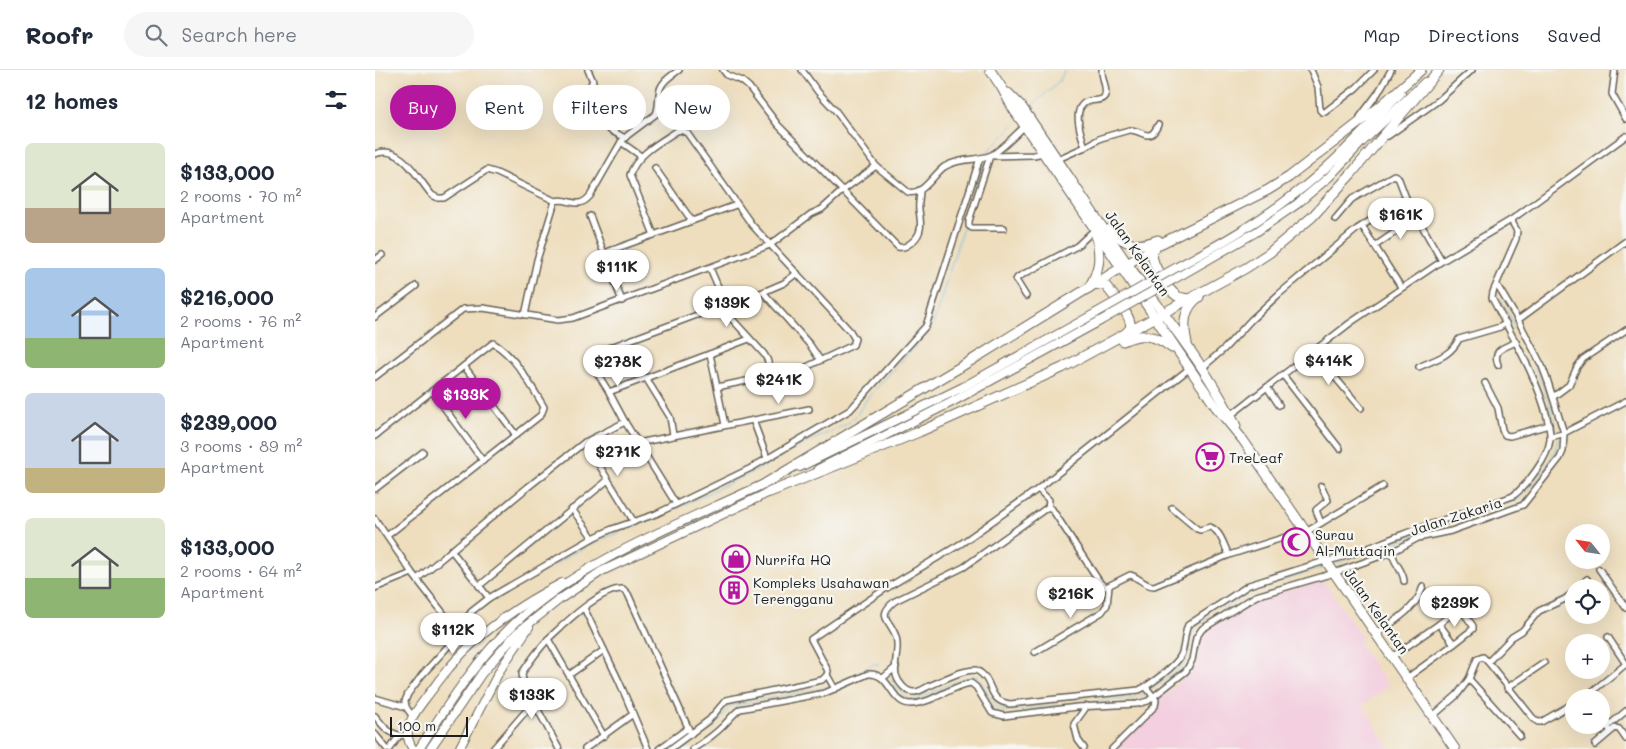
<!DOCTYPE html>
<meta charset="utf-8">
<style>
:root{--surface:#fff;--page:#f6f6f7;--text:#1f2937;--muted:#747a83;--line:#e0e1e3;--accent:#b5179e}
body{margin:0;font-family:Mali,sans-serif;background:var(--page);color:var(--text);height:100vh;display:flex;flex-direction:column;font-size:19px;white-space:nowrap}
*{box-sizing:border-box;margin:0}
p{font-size:16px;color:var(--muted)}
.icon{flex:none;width:28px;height:28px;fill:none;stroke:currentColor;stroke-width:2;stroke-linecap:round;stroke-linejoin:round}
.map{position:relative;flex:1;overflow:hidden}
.panel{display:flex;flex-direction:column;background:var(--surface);width:375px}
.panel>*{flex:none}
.banner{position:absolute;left:15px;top:15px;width:475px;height:45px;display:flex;gap:10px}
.needle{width:32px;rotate:300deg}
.controls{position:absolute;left:1190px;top:454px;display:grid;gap:10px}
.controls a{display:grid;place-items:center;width:45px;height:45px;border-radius:50%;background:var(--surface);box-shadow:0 5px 20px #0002;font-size:25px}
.scale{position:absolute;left:15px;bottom:12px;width:78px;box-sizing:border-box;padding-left:5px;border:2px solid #1c1c1c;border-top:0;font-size:14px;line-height:18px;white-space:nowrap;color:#1c1c1c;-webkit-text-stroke:4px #f6f6f2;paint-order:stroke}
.price{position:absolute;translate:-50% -42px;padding:0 11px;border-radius:18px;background:#fff;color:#222;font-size:16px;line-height:32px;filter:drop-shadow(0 1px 2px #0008)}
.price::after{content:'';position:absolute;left:50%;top:30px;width:15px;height:11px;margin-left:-8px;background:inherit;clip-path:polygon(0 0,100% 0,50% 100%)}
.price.current{background:var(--accent);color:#fff}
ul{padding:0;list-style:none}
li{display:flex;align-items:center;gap:15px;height:125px;padding:0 25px}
li span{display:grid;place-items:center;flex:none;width:140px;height:100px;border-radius:8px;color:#555}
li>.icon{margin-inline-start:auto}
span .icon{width:60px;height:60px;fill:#fffc;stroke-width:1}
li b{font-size:21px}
h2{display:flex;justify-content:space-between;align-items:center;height:60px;padding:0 25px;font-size:21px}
.pill{padding:0 18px;border-radius:22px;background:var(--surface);box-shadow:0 5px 20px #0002;font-size:18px;line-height:45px}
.pill.current{background:var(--accent);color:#fff}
header{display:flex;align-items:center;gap:30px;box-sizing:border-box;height:70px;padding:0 25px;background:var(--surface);border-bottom:1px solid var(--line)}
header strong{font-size:24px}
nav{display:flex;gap:28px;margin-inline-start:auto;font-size:18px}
.search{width:350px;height:45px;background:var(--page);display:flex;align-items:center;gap:12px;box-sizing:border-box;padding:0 18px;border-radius:28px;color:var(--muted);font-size:19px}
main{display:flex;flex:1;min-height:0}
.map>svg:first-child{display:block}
</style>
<header>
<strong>Roofr</strong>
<div class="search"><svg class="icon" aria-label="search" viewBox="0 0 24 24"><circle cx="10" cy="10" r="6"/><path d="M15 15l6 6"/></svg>Search here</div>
<nav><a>Map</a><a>Directions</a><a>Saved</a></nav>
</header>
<main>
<section class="panel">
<h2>12 homes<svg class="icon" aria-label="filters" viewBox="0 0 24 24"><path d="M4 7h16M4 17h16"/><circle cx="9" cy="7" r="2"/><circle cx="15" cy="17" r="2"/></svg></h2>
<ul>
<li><span style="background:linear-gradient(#dfe7d0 65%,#b9a48a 0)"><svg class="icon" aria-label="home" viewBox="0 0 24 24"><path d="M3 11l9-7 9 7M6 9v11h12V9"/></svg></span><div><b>$133,000</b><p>2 rooms · 70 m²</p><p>Apartment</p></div></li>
<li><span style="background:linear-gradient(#a9c7e8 70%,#8fb573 0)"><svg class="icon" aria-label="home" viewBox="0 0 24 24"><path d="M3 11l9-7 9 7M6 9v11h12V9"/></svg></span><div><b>$216,000</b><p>2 rooms · 76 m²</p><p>Apartment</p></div></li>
<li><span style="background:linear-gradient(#c9d6e8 75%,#c2b280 0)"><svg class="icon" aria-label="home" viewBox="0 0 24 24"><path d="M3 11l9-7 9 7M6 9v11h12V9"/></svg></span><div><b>$239,000</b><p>3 rooms · 89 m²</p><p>Apartment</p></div></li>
<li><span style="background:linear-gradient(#dfe7d0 60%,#8fb573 0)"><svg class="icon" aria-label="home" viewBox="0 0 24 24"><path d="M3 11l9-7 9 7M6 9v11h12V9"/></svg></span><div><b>$133,000</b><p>2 rooms · 64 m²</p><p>Apartment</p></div></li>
</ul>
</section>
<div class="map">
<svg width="1251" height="679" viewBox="0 0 1251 679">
<rect width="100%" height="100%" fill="#f6f6f2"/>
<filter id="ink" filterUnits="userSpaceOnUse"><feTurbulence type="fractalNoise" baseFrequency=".02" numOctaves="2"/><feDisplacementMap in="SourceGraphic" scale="10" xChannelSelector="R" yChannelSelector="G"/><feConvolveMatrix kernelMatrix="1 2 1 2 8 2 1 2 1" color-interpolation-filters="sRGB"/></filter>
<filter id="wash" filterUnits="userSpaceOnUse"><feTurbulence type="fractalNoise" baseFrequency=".0096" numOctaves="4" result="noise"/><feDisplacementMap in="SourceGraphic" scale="20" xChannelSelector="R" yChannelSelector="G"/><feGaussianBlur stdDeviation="1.12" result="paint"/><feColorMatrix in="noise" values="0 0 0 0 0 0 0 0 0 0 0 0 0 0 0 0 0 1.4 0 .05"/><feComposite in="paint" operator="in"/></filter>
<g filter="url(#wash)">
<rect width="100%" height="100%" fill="#eedebe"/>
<polygon fill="#f3cfdf" points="948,510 986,566 984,575 1014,616 988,635 1015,679 740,679 780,641 783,630 815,602 828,565 833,559 855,548 880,530"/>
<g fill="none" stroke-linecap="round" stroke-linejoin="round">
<g stroke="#65bbe2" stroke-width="1">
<polyline points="657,36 685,10 690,0"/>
<polyline points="612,82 639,55"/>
<path d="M1126 230C1149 274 1173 315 1182 364"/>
<path d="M958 494 1131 434C1136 432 1141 430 1146 428 1160 418 1182 384 1183 368"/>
<polyline points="121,530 196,484 229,468 274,451 394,394 401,390 408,384 472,354 481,346 494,326 549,267 558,255 608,92"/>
<path d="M516 609 524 620 535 630 543 629 590 608 602 606C612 617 613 634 628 641L758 628 773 623"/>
<polyline points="463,614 499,594 504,594"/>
<polyline points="776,620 802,601 811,591 817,561 825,553 880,519 950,497"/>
<polyline points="307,679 335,660 347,648 354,636 456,617"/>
</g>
</g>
</g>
<g filter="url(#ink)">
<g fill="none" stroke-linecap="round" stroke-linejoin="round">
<g stroke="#666055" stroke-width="8">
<g id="street">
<path d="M213 0 218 11 210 23 203 28C209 50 232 58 250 68"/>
<path d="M348 0 352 5 367 11 374 17 403 55 523 177C529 178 532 176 537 172 548 163 546 153 544 140 543 134 545 127 545 120"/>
<path d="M427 0 443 22 460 40 501 96 533 122C548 126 558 105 569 97 584 88 598 91 614 86 624 83 641 64 650 56"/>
<polyline points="936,0 943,17 945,40 947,42 950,42 981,18 999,0"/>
<polyline points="1240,0 1237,24 1251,49"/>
<polyline points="985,47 1003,23 1016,0"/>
<polyline points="1013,66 1064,30 1097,0"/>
<polyline points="246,72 266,86"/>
<path d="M710 77 726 68 754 60C767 59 774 75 783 55"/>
<path d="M0 84C26 73 43 109 57 125L63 128H69L112 100 122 103 180 131C195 127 202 141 215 126L246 72 253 65 281 44C284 37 283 31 284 24 285 12 296 6 304 0"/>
<path d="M683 89 710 77C706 64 695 36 714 31 718 30 727 31 729 27 734 21 726 7 727 0"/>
<polyline points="280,98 317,151"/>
<polyline points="215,146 247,231"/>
<polyline points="960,149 977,129 1019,105 1023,107 1031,128 1067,191"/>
<polyline points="987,156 1026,217"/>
<polyline points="629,158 597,158 594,156 594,151 615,86 659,85 668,83"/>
<path d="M279 165 255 105C262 84 284 73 302 61L306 60 312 63 377 155 475 261 480 269 478 275 425 300 342 317"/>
<polyline points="1000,176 1042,147"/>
<polyline points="229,183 361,135"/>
<polyline points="0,190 7,185"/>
<polyline points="335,198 357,249 389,284 392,289 397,305"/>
<polyline points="388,222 435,275 445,290"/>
<polyline points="651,226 641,210 643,207 702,176 719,160"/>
<polyline points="150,245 162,190 180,131"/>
<polyline points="0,247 41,216"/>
<polyline points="1143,250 1251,171"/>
<polyline points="937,280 986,338"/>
<polyline points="335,284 350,355"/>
<path d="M1123 295C1117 279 1129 278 1141 272"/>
<polyline points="89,296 141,365"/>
<path d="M1044 297C1060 289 1075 287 1084 269L1125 257 1131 253"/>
<polyline points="827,298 850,278 876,250 904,224 982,159 1031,128"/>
<polyline points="908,305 965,379"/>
<polyline points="0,307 88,239 108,238 183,250 198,248 395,175 436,144 447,139 467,121 501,96"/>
<polyline points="271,308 295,347 298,365"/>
<polyline points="1110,313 1123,338 1127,360 1130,365 1135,366 1174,355"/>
<polyline points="892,317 904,335"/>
<polyline points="57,321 108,391"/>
<polyline points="234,322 374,269"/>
<polyline points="1178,327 1194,315 1202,297 1208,289 1251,260"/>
<polyline points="856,345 975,253 1067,191 1136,150 1251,66"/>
<polyline points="378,350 392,388"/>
<path d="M0 366 118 273C141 287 155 314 169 337L166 345 13 465"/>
<polyline points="1176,367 1187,364 1251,331"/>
<polyline points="210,372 259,452"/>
<polyline points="263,373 434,339"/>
<polyline points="946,416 953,430 941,440 946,453"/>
<polyline points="0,419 48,382"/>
<path d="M663 419 674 430 673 437 589 497 520 531C500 547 516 550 521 567 525 579 518 592 521 605 523 612 531 623 540 622 544 622 550 618 554 616 569 610 585 600 601 600 621 610 610 630 635 634L764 620C775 615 801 596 806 585 810 576 809 564 813 555L874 515 950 491C977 487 1001 474 1026 465 1063 451 1101 439 1138 426 1152 415 1173 388 1175 370 1176 362 1173 354 1172 347 1161 304 1137 267 1117 228L1118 222 1141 169 1142 161 1136 150"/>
<polyline points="301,434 250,352 234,322 216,293 215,288 217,284 349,235 388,222 409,213 422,203"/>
<path d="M673 437 677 439 726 514 731 517 755 505C764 507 769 516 779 516L854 485 917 465 928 459"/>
<path d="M797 438 822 459 825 460 835 457C846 461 849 476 854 485"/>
<polyline points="197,439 218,468"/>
<polyline points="0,449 37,503 76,553 84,560"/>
<polyline points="931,462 1008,416"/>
<polyline points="76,480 114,528"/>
<path d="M1017 482C1019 495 1028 499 1029 511"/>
<polyline points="1224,499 1251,538"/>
<polyline points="42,509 153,417 210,372 250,352"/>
<polyline points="104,516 233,410"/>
<polyline points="0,518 37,503"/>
<polyline points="1204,518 1212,509"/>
<polyline points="1199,522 1190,529 1164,541 1147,561 1137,567 1113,592 1158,648 1163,652 1166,652 1199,633"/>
<polyline points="209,538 244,611 273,679"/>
<polyline points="1064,554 1080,541 1083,539 1088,542 1098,556 1098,559 1079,574"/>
<path d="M1002 564C1020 550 1042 539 1048 516"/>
<polyline points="1233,567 1251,594"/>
<polyline points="173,569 229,666"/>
<polyline points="660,582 727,542 732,535 734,516"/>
<polyline points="1017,587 1064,554 1079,574 1032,608"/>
<polyline points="194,605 229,580"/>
<polyline points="452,605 460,619"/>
<polyline points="508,608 521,597"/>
<polyline points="1094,609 1102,589 1108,587 1113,592"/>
<polyline points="1132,618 1169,593"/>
<polyline points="0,628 31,637 38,647"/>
<polyline points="1209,628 1251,594"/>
<polyline points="31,637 30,631 33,624 47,605 77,572 96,542 114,528 218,468 237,459 281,444 376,398 475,340 551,256 605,88"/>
<path d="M0 646C10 659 15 665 32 666"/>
<polyline points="1058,646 1082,625 1094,609 1145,666"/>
<polyline points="1226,649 1234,659"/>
<polyline points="1232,657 1251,641"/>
<polyline points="0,664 12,679"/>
<polyline points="1220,675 1240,658 1244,659 1251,669"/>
<polyline points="709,678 703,670 699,654 712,636"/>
<polyline points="15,679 24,666"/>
<polyline points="118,679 151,641 161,636"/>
<path d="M184 679 148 612 147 603C155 591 164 579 174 568 189 554 226 518 248 519L253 524 316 664"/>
<polyline points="210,679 258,644"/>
<polyline points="284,679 313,658"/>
<polyline points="295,679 334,650 351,630 447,610 452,605 453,601 436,569 510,519 587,473 663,419 815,298"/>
<path d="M318 679C329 672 339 665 348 656 354 650 358 644 365 639L450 623 493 604C516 602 515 634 536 634 558 633 576 616 596 613L601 617 617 643 629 646 702 637 762 634 773 631 811 601 817 590 821 568 827 559 881 526 959 503 1017 482 1043 468 1076 461 1148 435 1185 388 1188 381 1189 363 1173 312 1167 296 1143 250 1122 215"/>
<polyline points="737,679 780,636 781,630 771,617"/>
</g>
</g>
<g stroke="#666055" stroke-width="10">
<g id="primary">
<path d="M804 196C845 174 884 152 921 123 959 94 992 57 1026 23"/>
<polyline points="808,204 881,162 922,134 954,107 987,72 1050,12"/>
<polyline points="425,397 588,317 721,243"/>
<polyline points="443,399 575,333 725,251"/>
<path d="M38 679C24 660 41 641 53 625 60 616 67 606 74 598 104 562 146 534 187 513"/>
<path d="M44 679C72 636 100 591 138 555 205 490 310 452 395 411"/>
<polyline points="55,679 107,603 142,563 185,529 227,501 399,420"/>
<polyline points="84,679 125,600 154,557"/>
</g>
</g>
<g stroke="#666055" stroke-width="11">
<g id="highway">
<polyline points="615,0 627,18 639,40 841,337 868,370 1080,679"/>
<path d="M633 23 646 36C683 89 718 145 756 199 793 250 833 300 861 356"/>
<path d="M735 159C751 176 762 178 783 170"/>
<path d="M783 175C781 177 779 179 778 181 774 192 793 220 802 226 805 228 809 228 813 229"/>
<path d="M720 214 731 216C737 224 759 249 755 258 755 259 750 264 750 264"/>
<path d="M714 218C725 198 726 188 721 166"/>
<path d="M748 271C767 262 781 265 797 278"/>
<path d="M812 273C808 255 808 238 824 227"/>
<polyline points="391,413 597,290 783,175 893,120 914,107 1003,38 1046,0"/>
<polyline points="395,422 544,362 687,298 871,198 894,183 937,147 976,104 1064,0"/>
</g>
</g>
<use href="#street" stroke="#fff" stroke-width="5"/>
<use href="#primary" stroke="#fff" stroke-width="8"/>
<use href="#highway" stroke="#fff" stroke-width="9"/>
<g stroke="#666055" stroke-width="10" stroke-linecap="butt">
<g id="primary-bridge">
<polyline points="721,243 804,196"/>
<polyline points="725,251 808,204"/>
</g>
</g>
<use href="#primary-bridge" stroke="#fff" stroke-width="8"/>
</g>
</g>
<defs>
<g id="supermarket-ring" transform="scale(1.4375)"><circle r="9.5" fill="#f6f6f2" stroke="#b5179e" stroke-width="1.5"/><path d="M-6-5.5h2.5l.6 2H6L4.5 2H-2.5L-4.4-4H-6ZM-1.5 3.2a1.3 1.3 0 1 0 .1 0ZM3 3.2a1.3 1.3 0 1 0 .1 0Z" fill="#b5179e"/></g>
<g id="mosque-ring" transform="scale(1.4375)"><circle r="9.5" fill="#f6f6f2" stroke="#b5179e" stroke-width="1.5"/><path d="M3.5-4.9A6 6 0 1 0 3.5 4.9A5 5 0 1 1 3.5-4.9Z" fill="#b5179e"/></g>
<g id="shop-ring" transform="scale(1.4375)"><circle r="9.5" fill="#f6f6f2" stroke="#b5179e" stroke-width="1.5"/><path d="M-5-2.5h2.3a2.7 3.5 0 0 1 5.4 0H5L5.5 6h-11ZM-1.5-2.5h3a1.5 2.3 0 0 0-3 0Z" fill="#b5179e"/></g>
<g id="building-ring" transform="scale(1.4375)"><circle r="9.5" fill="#f6f6f2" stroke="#b5179e" stroke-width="1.5"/><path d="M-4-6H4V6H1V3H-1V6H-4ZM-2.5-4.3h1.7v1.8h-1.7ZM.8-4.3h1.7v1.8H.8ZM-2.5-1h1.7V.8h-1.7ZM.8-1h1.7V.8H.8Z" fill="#b5179e"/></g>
</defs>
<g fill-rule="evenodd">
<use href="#supermarket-ring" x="835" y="387"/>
<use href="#mosque-ring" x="921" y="472"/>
<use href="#shop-ring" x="361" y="489"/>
<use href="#building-ring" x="359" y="520"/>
</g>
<g text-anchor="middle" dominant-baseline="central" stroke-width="4.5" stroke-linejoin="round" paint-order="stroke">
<g font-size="14" fill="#1c1c1c" stroke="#f6f6f2">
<text transform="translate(763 183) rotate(55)">Jalan Kelantan</text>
<text transform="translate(1081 446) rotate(-18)">Jalan Zakaria</text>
<text transform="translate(1002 541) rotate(55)">Jalan Kelantan</text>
</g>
<g font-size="14" fill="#1c1c1c" stroke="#f6f6f2" text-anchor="start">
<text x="854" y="387">TreLeaf</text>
<text x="940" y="464">Surau<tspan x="940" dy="16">Al-Muttaqin</tspan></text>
<text x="380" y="489">Nurrifa HQ</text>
<text x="378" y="512">Kompleks Usahawan<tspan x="378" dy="16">Terengganu</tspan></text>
</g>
</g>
</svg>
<div class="controls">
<a><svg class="needle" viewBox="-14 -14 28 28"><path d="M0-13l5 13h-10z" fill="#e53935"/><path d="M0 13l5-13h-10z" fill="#747a83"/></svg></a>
<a><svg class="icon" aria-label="locate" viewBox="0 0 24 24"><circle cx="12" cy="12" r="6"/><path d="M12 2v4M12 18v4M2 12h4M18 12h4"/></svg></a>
<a>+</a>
<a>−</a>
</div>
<div class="scale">100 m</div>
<b class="price" style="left:1026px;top:170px">$161K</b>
<b class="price" style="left:242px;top:222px">$111K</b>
<b class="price" style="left:352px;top:258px">$139K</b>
<b class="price" style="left:954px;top:316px">$414K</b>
<b class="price" style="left:243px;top:317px">$278K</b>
<b class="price" style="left:404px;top:335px">$241K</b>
<b class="price current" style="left:91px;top:350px">$133K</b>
<b class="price" style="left:243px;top:407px">$271K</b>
<b class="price" style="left:696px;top:549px">$216K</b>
<b class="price" style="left:1080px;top:558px">$239K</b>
<b class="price" style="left:78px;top:585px">$112K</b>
<b class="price" style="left:157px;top:650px">$133K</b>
<div class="banner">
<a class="pill current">Buy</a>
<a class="pill">Rent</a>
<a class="pill">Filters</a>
<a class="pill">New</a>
</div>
</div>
</main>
